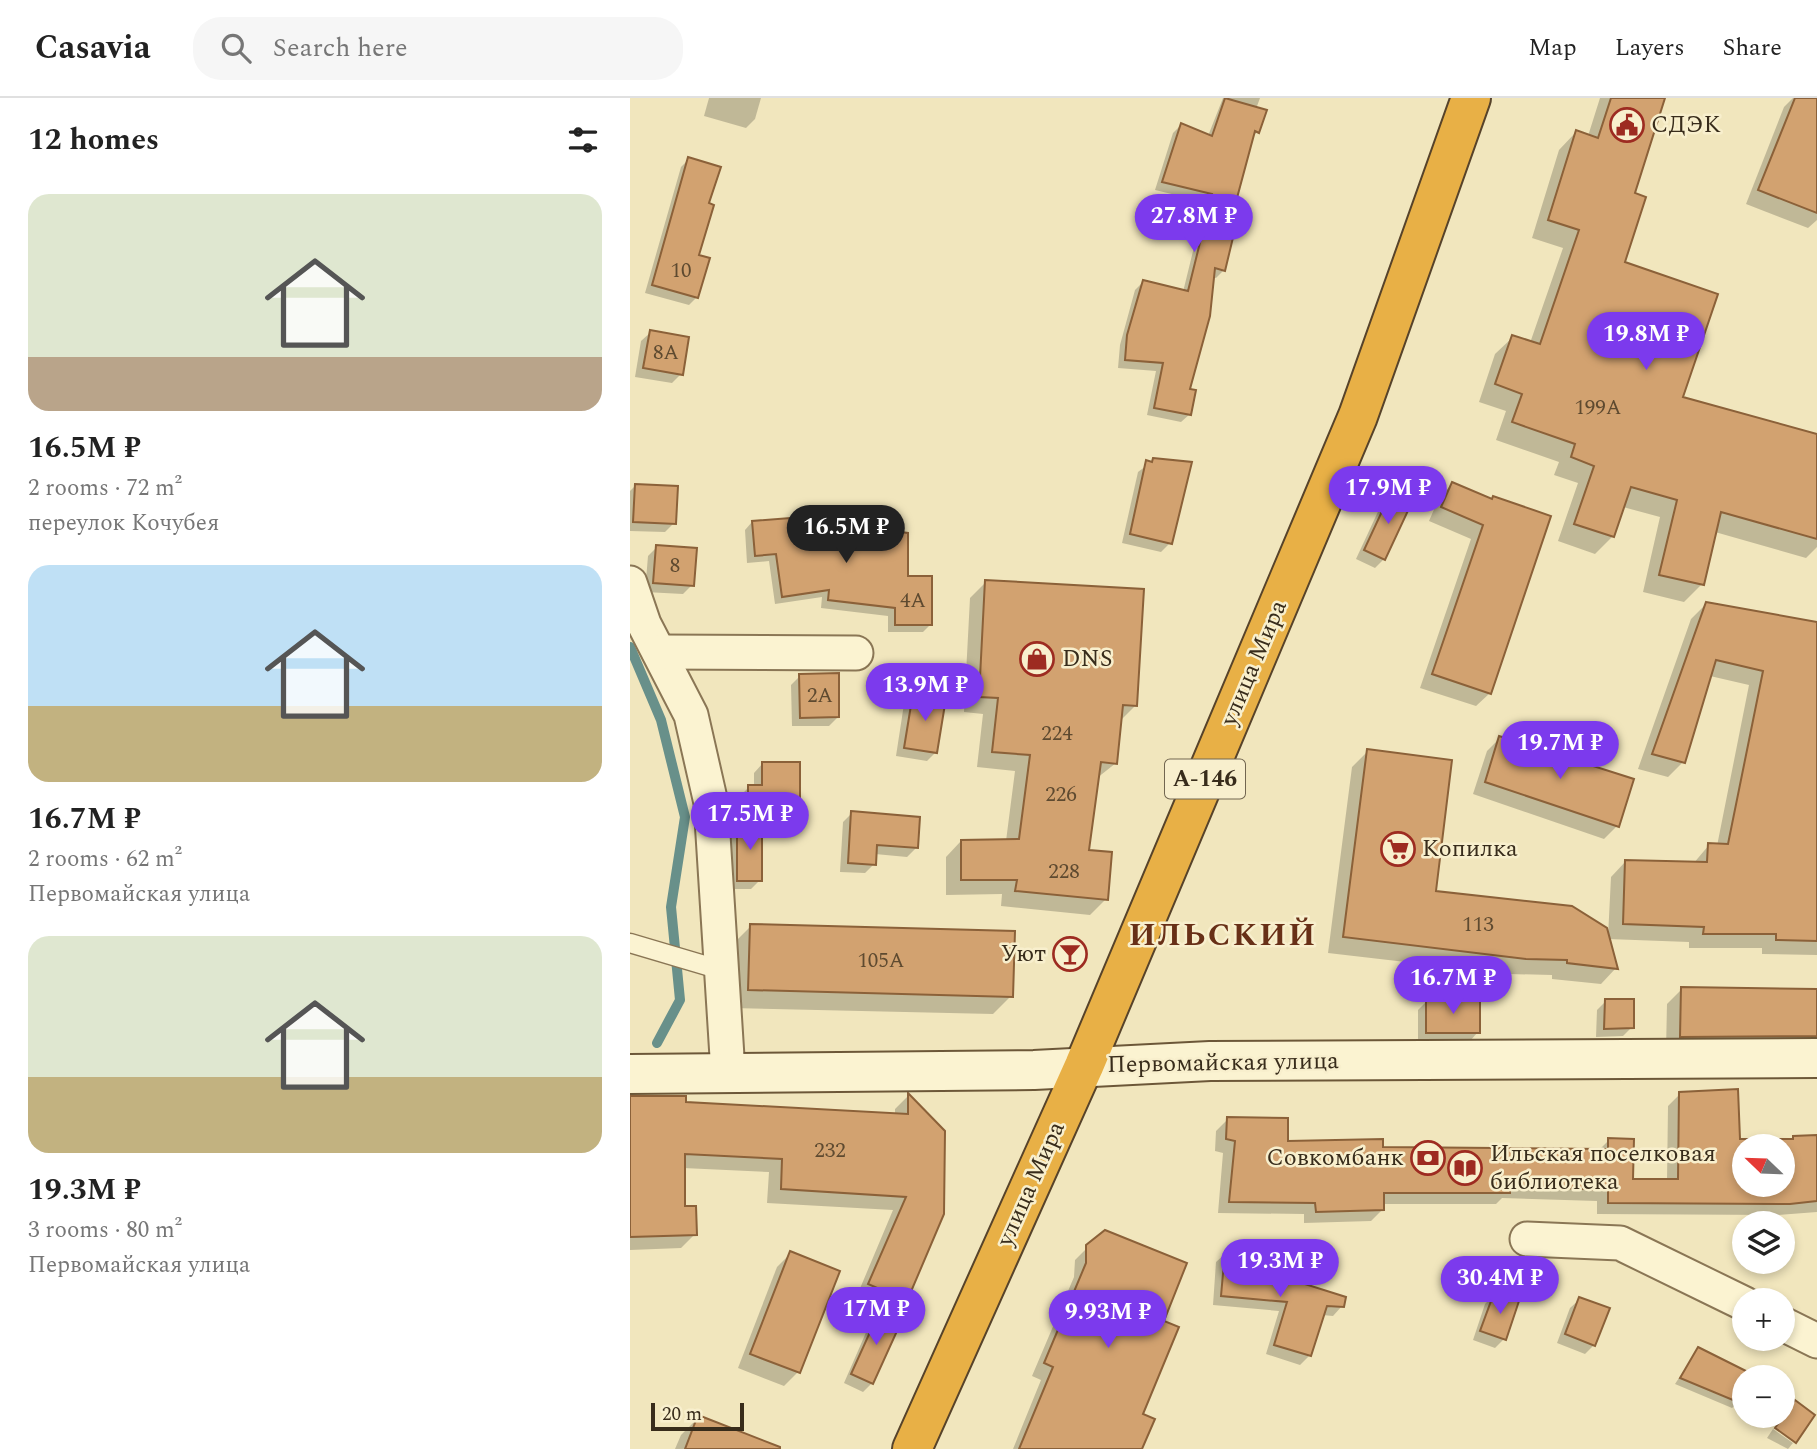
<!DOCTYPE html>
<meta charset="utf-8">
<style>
:root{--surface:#fff;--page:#f6f6f6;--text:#222;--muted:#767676;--line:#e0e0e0;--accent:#7c3aed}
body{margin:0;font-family:Spectral,serif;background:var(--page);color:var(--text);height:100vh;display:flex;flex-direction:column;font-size:26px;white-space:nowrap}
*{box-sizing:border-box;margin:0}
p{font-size:23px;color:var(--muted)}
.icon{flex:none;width:38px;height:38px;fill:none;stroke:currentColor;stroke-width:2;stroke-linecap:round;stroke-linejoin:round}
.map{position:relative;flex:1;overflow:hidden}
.sheet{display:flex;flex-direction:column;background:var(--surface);width:630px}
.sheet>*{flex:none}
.needle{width:46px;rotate:293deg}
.buttons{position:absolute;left:1102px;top:1036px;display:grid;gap:14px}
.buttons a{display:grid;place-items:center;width:63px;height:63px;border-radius:50%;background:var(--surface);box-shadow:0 4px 10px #0003;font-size:35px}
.scale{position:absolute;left:21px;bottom:18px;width:93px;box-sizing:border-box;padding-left:7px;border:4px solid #382c1b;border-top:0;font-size:19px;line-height:24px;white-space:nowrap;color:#382c1b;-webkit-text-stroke:5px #f8efcd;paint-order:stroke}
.price{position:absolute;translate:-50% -60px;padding:0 16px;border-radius:24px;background:var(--accent);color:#fff;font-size:23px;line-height:46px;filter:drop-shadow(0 2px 4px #0008)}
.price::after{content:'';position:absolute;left:50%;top:42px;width:21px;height:16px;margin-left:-10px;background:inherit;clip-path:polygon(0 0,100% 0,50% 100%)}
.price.selected{background:#222;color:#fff}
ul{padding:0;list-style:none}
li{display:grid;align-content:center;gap:14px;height:371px;padding:0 28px}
li span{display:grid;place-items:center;height:217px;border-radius:21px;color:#555}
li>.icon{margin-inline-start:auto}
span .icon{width:126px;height:126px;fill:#fffc;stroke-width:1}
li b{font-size:30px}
h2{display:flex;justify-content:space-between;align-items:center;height:84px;padding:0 28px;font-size:30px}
header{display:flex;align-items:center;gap:42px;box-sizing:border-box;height:98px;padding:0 35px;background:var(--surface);border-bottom:2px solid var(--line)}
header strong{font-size:33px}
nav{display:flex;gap:38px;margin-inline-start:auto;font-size:24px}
.search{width:490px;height:63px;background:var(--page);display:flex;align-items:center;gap:18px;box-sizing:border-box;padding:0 24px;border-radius:28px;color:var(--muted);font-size:26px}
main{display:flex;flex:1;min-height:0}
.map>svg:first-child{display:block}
</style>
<header>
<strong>Casavia</strong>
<div class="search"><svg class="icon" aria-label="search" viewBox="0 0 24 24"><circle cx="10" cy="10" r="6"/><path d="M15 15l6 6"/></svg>Search here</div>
<nav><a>Map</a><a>Layers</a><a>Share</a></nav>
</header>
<main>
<section class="sheet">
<h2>12 homes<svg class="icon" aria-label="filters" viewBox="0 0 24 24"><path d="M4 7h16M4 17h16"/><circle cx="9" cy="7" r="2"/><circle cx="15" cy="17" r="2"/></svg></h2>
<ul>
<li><span style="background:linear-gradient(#dfe7d0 75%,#b9a48a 0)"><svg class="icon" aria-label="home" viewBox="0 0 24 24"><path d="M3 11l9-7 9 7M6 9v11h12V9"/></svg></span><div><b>16.5M ₽</b><p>2 rooms · 72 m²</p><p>переулок Кочубея</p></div></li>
<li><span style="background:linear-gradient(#bfe0f5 65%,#c2b280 0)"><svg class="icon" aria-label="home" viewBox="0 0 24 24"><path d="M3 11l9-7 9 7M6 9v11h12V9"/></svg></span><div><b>16.7M ₽</b><p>2 rooms · 62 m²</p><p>Первомайская улица</p></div></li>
<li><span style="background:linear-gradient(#dfe7d0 65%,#c2b280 0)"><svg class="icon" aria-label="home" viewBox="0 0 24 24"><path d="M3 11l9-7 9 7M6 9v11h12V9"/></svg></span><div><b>19.3M ₽</b><p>3 rooms · 80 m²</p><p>Первомайская улица</p></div></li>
</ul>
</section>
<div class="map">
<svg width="1187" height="1351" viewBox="0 0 1187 1351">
<rect width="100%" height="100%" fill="#f1e6bd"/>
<g fill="#0003" fill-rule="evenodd">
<polygon points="79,0 131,0 125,21 116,30 74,18"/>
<polygon points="593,0 630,0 626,11 627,34 621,40 598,127 594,172 586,180 582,179 557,292 560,316 551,324 517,317 526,273 488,270 490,247 505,192 513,184 553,194 575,104 525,92 543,35 551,27 578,38"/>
<polygon points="970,0 1034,0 1003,96 993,165 1051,300 1187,338 1187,449 1176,460 1085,434 1072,486 1054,504 1013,494 1030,419 993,409 983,438 965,456 928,443 948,385 924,377 929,364 866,342 876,313 849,304 865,256 883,239 900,245 933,150 902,140 929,52 946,34 958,38"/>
<polygon points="1163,0 1187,3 1187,122 1178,130 1116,106 1154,9"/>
<polygon points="59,61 77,107 67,158 67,199 59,207 15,195 51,69"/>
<polygon points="21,234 51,276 42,285 5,279 11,243"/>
<polygon points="524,362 540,445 531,454 492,445 508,374"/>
<polygon points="822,386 861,403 860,595 846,608 790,590 841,441 799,423 809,400"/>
<polygon points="5,388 44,425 35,434 0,433 0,393"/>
<polygon points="761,396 754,461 745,470 726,461 752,405"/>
<polygon points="122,424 181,425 276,480 301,526 293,534 258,534 258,518 191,510 192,499 145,506 139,463 117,465 115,432"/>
<polygon points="27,449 62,487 53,496 15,494 18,458"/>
<polygon points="356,484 506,607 490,623 486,665 467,680 457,754 476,801 460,817 371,808 372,796 316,797 316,759 331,743 376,743 385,673 347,669 353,616 334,614 340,500"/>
<polygon points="1076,506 1187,526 1187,857 1132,856 1132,850 1059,850 1059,844 978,841 986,870 971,886 922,881 922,877 879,876 698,855 722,669 738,653 804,795 978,839 981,779 996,763 1063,766 1079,747 1087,748 1119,587 1080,578 1053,664 1038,679 1008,671 1061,521"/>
<polygon points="170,578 208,619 199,628 162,628 161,587"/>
<polygon points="283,597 306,654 297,663 266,658 274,606"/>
<polygon points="870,640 987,728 974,741 843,696 857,653"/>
<polygon points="133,665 169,724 159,733 130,733 130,782 121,791 98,791 99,736 110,727 110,698 119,689 124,689 124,675"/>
<polygon points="222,715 286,750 277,759 245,756 244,766 235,775 210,774 213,724"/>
<polygon points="121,828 381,898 363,916 101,910 103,846"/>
<polygon points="1052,891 1187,893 1187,951 1036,953 1037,906"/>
<polygon points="797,903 848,934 839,944 788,943 788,912"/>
<polygon points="976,903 1002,929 993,938 966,939 967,912"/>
<path d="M1050 996 1108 1043H1161L1164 1040 1187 1039V1114L1147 1117 967 1116V1103L872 1100 866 1106H753V1111L741 1123 674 1125V1116L588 1115 593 1055 585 1053 586 1033 598 1021 656 1045 751 1051 968 1053 979 1042 1002 1083H1037L1038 1008ZM1115 1048H1153V1087H1115Z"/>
<polygon points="278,998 313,1034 275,1202 259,1218 242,1285 233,1294 214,1285 241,1223 253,1212 226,1200 263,1112 137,1105 139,1074 53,1070 53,1110 65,1136 51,1150 0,1152 0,1000 265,1017 265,1011"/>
<polygon points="458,1149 531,1224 511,1317 510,1351 383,1351 411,1282 402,1278 444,1179 445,1162"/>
<polygon points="161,1155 208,1174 168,1274 154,1288 108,1270 147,1169"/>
<polygon points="596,1155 712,1208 703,1218 692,1217 679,1258 670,1267 636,1256 649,1213 583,1207 586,1164"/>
<polygon points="864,1197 874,1241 865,1250 843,1242 855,1206"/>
<polygon points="950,1201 964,1247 955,1256 927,1245 940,1210"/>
<polygon points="1068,1251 1120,1277 1115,1279 1109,1304 1102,1310 1045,1286"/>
<polygon points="69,1319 150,1351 45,1351 51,1337"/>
<polygon points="1143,1331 1163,1345 1158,1351 1137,1340"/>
</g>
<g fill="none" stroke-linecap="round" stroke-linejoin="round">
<polyline stroke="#68908a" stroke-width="10" points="0,549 31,622 55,719 41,809 50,902 27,945"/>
</g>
<g fill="#d2a270" stroke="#8b6139" stroke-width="2" fill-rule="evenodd">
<polygon points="595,0 637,12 629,35 625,33 600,126 606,127 595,173 585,170 580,218 560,291 566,292 561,317 524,310 533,265 495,262 497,237 513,182 558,193 582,96 532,84 551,25 582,38"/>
<polygon points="981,0 1035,0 1005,95 1016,99 995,164 1088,196 1053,299 1187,336 1187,441 1091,414 1074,487 1029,477 1047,402 1001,389 984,439 944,426 964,368 941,359 945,346 882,324 892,296 865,286 882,237 910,246 949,132 918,122 946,32 968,40"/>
<polygon points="1165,0 1187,0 1187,115 1128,92"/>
<polygon points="58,59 91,69 79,105 84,107 69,157 80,160 68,200 22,187"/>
<polygon points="20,232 59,239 53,277 13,270"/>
<polygon points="523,360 562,364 542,446 500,436 516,362 522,364"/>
<polygon points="822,384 862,401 863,398 921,418 861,596 802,576 853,427 811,409"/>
<polygon points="5,386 48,388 46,426 3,424"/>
<polygon points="761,394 782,404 755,462 734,452"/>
<polygon points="185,418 183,424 278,435 278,478 302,478 302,527 265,527 265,510 198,502 199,492 152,499 146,456 125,458 122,423"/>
<polygon points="26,447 67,450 64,488 23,485"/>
<polygon points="355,482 514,491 507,608 493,607 487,666 471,664 459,752 482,754 478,802 385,793 387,782 331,782 331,742 389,741 400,657 362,654 368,600 349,599"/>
<polygon points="1076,504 1187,524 1187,843 1146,842 1146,836 1073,836 1074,829 993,826 995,762 1077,764 1078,745 1098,746 1133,573 1086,562 1055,665 1022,656"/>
<polygon points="209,575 209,619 170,620 169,576"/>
<polygon points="283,595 316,600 307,655 274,650"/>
<polygon points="869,638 1004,681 989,729 855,684"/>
<polygon points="737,651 822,662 806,793 942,808 977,830 988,871 937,865 937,862 896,861 713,839"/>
<polygon points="132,664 170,664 170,725 118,724 118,687 132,687"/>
<polygon points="221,713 290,719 288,750 247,747 246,767 218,765"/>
<rect x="107" y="725" width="25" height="58"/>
<polygon points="120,826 385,833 383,899 118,892"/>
<polygon points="1051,889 1187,891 1187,938 1050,939"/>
<rect x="796" y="901" width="54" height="34"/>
<polygon points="975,901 1004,901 1004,930 974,931"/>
<path d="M1108 991 1110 1041H1163V1038L1187 1037V1103L1160 1106 978 1105V1092L880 1088V1095H754V1112L686 1114 685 1105 599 1104 605 1043 596 1041 597 1019 658 1020V1043L753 1041V1049L978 1051V1040L1004 1041 1003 1081H1048L1049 994ZM1115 1048H1153V1087H1115Z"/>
<polygon points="278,995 315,1033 314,1116 277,1203 238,1186 276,1099 151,1091 152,1061 55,1056 55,1108 66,1108 67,1137 0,1139 0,998 56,998 56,1004 278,1016"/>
<polygon points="475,1132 557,1165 534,1223 549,1229 513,1316 525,1321 512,1351 389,1351 423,1269 414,1265 456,1165 456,1147"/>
<polygon points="160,1153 210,1173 170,1275 120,1256"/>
<polygon points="595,1153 639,1158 637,1174 716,1199 714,1209 697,1208 681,1258 644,1247 657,1204 591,1198"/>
<polygon points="864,1195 889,1203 876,1242 850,1233"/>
<polygon points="949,1199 980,1210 965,1248 935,1236"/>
<polygon points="250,1212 272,1222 243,1286 221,1276"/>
<polygon points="1068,1249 1122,1276 1115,1279 1115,1294 1110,1305 1050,1280"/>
<polygon points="1165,1302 1185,1317 1166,1345 1145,1330"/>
<polygon points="68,1317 150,1349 150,1351 55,1351"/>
</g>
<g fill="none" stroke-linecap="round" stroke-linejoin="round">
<g stroke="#8a7655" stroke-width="21">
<polyline id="lane" points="0,845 91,872"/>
</g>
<g stroke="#8a7655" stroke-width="37">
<g id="street">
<polyline points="0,485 14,526 61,617 81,705 98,975"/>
<polyline points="29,554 226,555"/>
<polyline points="897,1141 990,1145 1115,1206"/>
<polyline points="1153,1226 1187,1243"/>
</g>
</g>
<g stroke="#6c5738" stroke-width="42">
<polyline id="secondary" points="0,976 404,972 580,963 1187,960"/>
</g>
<g stroke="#57432a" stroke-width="42">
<polyline id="highway" points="282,1351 454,968 728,318 841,0"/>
</g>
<use href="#lane" stroke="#fbf3d1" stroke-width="18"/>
<use href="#street" stroke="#fbf3d1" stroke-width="33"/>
<use href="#secondary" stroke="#fbf3d1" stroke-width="38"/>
<use href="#highway" stroke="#e8b046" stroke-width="38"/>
</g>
<defs>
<g id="civic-ring" transform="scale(1.75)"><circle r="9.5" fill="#f8efcd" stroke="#9d2b21" stroke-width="1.5"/><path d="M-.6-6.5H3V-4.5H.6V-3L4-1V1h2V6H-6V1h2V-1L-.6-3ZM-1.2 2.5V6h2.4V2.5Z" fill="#9d2b21"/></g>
<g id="shop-ring" transform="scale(1.75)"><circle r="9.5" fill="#f8efcd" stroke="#9d2b21" stroke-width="1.5"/><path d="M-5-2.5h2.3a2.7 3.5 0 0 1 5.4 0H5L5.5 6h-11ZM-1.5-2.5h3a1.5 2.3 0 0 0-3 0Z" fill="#9d2b21"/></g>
<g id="supermarket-ring" transform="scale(1.75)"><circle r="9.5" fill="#f8efcd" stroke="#9d2b21" stroke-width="1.5"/><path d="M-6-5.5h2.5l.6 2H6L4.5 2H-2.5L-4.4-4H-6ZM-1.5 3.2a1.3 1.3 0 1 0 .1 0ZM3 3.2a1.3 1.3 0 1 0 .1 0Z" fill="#9d2b21"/></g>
<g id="bar-ring" transform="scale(1.75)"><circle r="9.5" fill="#f8efcd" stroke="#9d2b21" stroke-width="1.5"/><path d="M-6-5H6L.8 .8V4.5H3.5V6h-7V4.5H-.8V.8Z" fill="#9d2b21"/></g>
<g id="bank-ring" transform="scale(1.75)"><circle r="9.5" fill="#f8efcd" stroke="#9d2b21" stroke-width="1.5"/><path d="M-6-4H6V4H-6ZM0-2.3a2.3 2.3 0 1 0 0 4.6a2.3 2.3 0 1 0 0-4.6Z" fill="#9d2b21"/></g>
<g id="library-ring" transform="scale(1.75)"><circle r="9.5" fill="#f8efcd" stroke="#9d2b21" stroke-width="1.5"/><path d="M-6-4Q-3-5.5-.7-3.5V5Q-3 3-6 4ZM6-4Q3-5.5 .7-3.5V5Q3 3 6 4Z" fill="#9d2b21"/></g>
</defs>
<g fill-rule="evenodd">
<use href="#civic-ring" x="997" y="27"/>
<use href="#shop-ring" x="407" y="561"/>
<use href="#supermarket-ring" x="768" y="751"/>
<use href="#bar-ring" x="440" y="856"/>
<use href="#bank-ring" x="798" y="1060"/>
<use href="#library-ring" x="835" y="1070"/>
</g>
<g text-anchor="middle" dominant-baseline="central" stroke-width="5" stroke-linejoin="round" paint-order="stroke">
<g font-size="21" fill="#5e4a30">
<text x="51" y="173">10</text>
<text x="36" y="255">8А</text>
<text x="968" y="310">199А</text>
<text x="45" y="468">8</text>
<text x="283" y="503">4А</text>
<text x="190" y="598">2А</text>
<text x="427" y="636">224</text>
<text x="431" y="697">226</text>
<text x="434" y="774">228</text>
<text x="848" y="827">113</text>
<text x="251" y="863">105А</text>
<text x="200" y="1053">232</text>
</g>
<rect fill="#f8efcd" stroke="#726650" stroke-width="2" x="535" y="661.5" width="80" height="39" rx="5"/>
<g font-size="23" font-weight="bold" fill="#382c1b">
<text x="575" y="681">А-146</text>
</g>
<g font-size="24" fill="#382c1b" stroke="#f8efcd" text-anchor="start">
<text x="1021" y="27">СДЭК</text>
<text x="432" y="561">DNS</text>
<text x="792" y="751">Копилка</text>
<text x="416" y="856" text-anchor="end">Уют</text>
<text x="860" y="1056">Ильская поселковая<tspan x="860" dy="28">библиотека</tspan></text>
<text x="774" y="1060" text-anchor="end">Совкомбанк</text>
</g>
<g font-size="24" fill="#382c1b" stroke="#f8efcd">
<text transform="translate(624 565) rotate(-67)">улица Мира</text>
<text transform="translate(593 965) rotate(-1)">Первомайская улица</text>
<text transform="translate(401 1086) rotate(-66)">улица Мира</text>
</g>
<g font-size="32" font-weight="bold" letter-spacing="2" fill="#683017" stroke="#f8efcd">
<text x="593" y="837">ИЛЬСКИЙ</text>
</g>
</g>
</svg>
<div class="buttons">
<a><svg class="needle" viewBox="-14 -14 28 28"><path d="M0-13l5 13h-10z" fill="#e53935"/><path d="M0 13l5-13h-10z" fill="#767676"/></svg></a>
<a><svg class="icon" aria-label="layers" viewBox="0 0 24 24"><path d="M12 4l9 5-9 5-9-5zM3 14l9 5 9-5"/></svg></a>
<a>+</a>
<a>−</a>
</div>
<div class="scale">20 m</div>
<b class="price" style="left:564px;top:156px">27.8M ₽</b>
<b class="price" style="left:1016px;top:274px">19.8M ₽</b>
<b class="price" style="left:758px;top:428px">17.9M ₽</b>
<b class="price selected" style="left:216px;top:467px">16.5M ₽</b>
<b class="price" style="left:295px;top:625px">13.9M ₽</b>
<b class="price" style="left:930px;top:683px">19.7M ₽</b>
<b class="price" style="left:120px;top:754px">17.5M ₽</b>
<b class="price" style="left:823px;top:918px">16.7M ₽</b>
<b class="price" style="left:650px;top:1201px">19.3M ₽</b>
<b class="price" style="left:870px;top:1218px">30.4M ₽</b>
<b class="price" style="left:246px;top:1249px">17M ₽</b>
<b class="price" style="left:478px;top:1252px">9.93M ₽</b>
</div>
</main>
